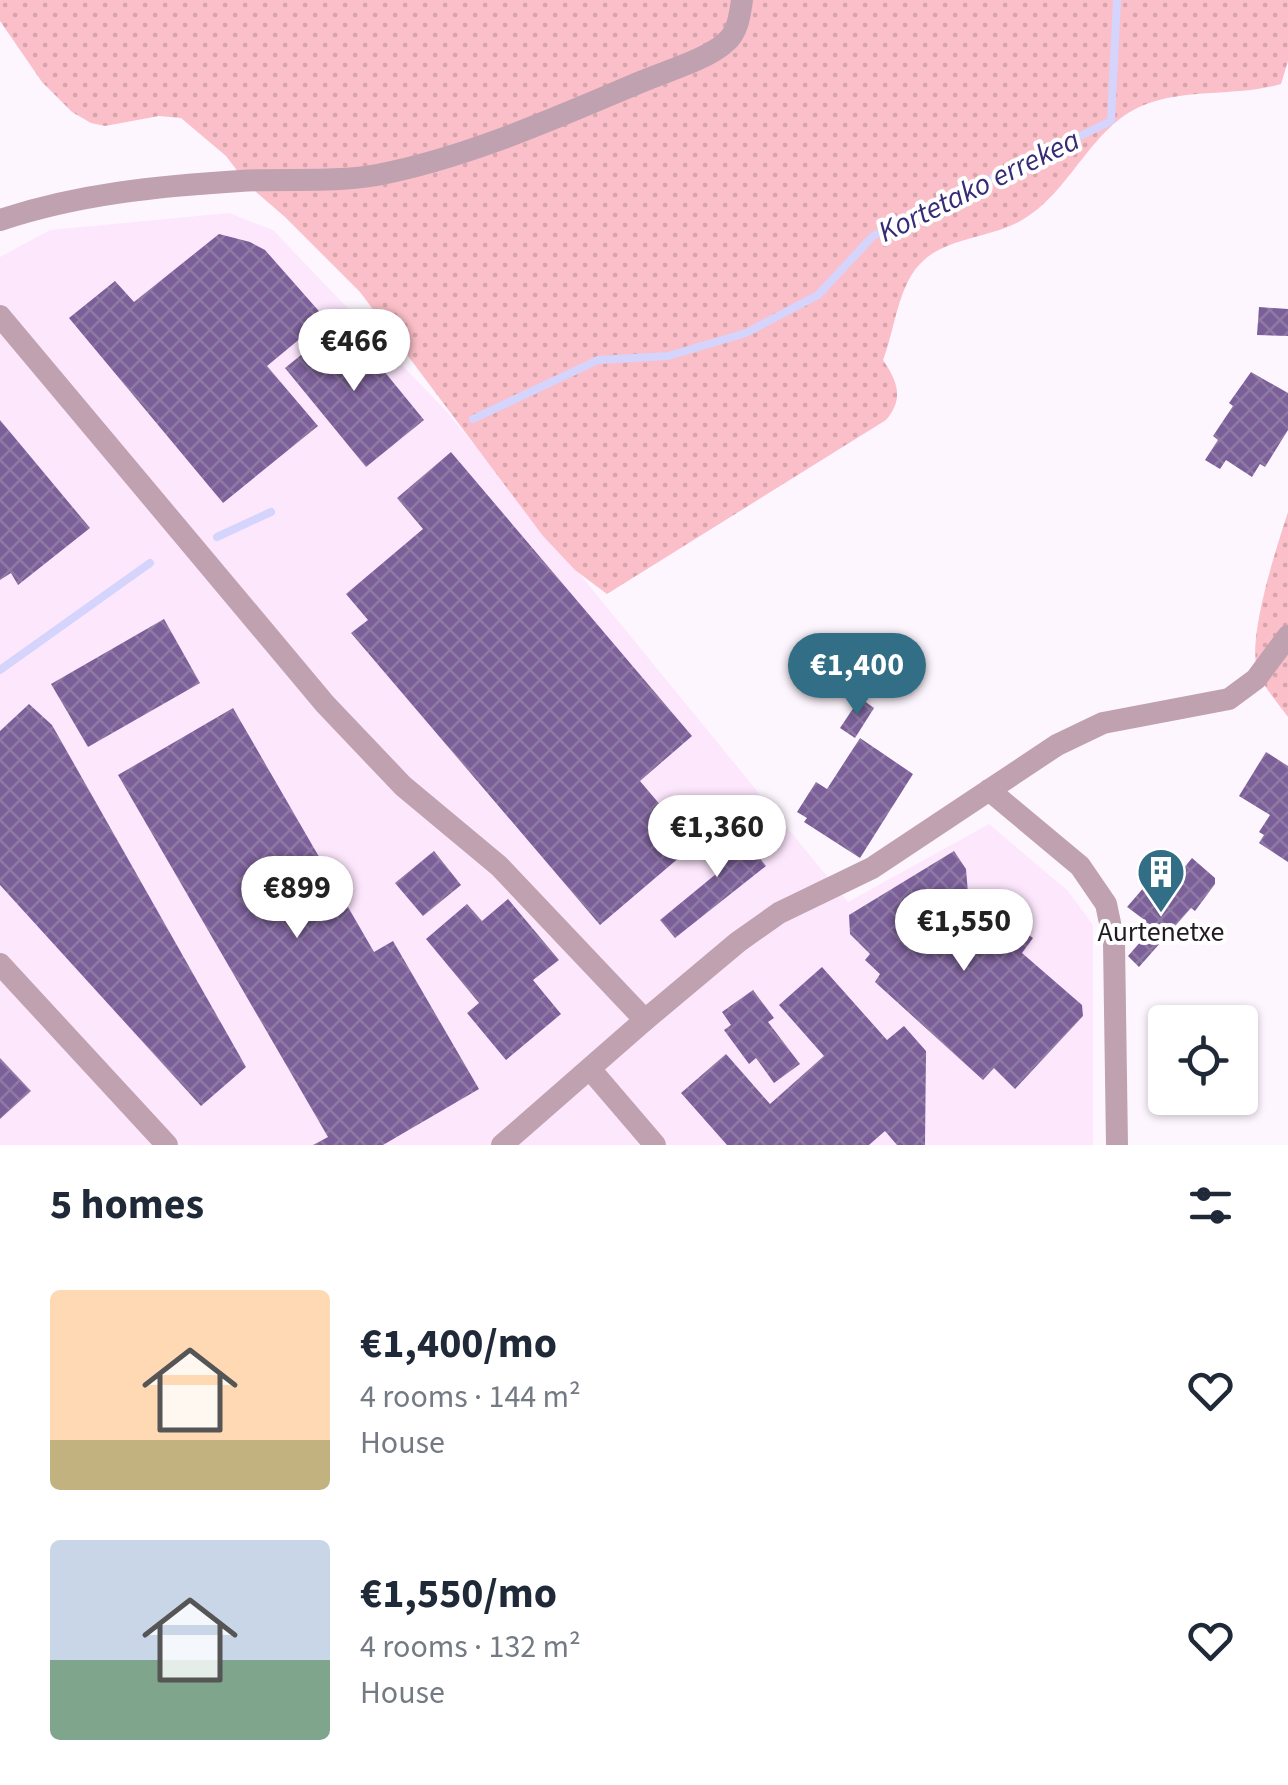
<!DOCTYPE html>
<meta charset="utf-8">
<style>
:root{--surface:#fff;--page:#f2f2f3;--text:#1f2937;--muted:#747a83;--accent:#326f86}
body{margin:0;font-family:"Source Sans 3",sans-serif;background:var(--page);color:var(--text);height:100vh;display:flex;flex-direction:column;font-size:38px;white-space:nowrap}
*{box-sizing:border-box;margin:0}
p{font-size:32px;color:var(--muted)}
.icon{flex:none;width:55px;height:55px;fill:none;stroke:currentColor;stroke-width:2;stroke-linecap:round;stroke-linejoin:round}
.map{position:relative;height:1145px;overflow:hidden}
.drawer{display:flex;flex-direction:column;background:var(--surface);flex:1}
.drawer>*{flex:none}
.tools{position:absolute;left:1148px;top:1005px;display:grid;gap:20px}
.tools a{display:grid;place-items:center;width:110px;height:110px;border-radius:10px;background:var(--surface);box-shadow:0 2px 8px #0004;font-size:50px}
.price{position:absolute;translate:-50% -85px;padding:0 22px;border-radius:35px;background:#fff;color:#222;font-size:32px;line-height:65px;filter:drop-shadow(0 2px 5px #0008)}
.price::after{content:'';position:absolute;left:50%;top:60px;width:30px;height:22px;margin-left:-15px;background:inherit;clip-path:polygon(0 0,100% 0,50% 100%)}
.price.active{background:var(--accent);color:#fff}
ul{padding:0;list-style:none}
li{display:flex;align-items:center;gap:30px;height:250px;padding:0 50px}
li span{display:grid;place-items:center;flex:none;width:280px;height:200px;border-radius:10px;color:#555}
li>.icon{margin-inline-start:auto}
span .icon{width:120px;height:120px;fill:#fffc;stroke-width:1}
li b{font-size:42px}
h2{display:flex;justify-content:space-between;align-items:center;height:120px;padding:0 50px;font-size:42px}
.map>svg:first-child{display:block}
</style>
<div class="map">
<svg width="1288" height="1145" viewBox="0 0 1288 1145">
<defs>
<pattern id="grass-dots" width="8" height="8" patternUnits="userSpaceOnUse" patternTransform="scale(2.5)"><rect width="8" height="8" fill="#fbbfc9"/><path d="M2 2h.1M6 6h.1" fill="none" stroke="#d7a4ac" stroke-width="1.8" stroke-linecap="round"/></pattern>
<pattern id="building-cross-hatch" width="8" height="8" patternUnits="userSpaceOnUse" patternTransform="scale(2.5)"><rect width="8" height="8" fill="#7b5f99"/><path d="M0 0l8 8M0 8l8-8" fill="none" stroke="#8f7aa4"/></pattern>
</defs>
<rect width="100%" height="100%" fill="#fef6fe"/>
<polygon fill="#fde7fd" points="229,213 273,230 448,413 848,902 989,824 1068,891 1093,925 1093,1145 0,1145 0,257 50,230"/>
<g fill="url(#grass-dots)">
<path d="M0 0H1288V61L1281 84C1237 97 1187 88 1144 105 1091 126 1071 192 1022 220 992 238 948 237 923 261 898 283 895 330 883 360 898 382 904 399 886 420L607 594 575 570 543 536 360 292 285 217 248 185 226 156 181 118 159 116 105 126 91 123 72 112 42 82 0 21Z"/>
<path d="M1288 512V717C1278 703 1264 688 1258 672 1246 640 1277 546 1288 512Z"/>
</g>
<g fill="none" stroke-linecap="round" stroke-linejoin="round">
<g stroke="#d4d4fd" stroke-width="8">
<polyline points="473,419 598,360 668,356 746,333 818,295 873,236 1111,121 1117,0"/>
<polyline points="217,537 271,512"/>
<polyline points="0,670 150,563"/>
</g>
</g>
<g fill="url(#building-cross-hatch)">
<polygon points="219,234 250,242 265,250 325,318 267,366 318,426 223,503 69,318 115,281 134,302"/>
<polygon points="1259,307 1288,309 1288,336 1257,335"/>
<polygon points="343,321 424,420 366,467 285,368"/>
<polygon points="1251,372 1288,393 1288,430 1265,467 1260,464 1252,477 1226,460 1220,469 1205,460 1218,440 1213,436 1233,406 1229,403"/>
<polygon points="0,420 90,528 18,585 11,573 0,580"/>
<polygon points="451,452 692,736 640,781 694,845 600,925 351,633 368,620 346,594 423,529 397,498"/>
<polygon points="164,619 200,683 88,747 51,684"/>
<polygon points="860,698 874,708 855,738 840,728"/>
<polygon points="29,704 52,725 246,1067 201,1106 0,885 0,731"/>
<polygon points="233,708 374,952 393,941 479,1089 383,1145 313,1145 328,1137 118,775"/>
<polygon points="860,738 913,774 860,858 804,822 807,818 797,812 816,782 827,789"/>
<polygon points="1266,752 1288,766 1288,862 1259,843 1264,835 1259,832 1270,815 1239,796"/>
<polygon points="731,822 766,866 675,938 660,920 716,874 712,868 725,858 710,839"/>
<polygon points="434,851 461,885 423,916 395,883"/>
<polygon points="954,851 966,869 969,905 951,928 959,937 986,904 1033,938 1022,953 1082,1005 1083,1016 1015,1089 994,1068 983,1080 875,982 880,974 865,960 870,954 850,934 849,915"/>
<polygon points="1192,858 1215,878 1215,884 1195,911 1191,908 1139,967 1128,956 1142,940 1135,933 1146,921 1127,907 1158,871 1171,884"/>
<polygon points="508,899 559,960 533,980 561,1014 506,1060 467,1013 479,1003 426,939 467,904 482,921"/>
<polygon points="822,967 887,1040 904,1026 926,1051 925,1145 897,1145 885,1131 869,1145 727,1145 681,1093 726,1054 770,1104 824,1056 779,1005"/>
<polygon points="753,990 774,1018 768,1022 800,1064 774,1083 756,1058 749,1064 724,1030 731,1025 722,1012"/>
<polygon points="0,1058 31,1091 0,1119"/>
</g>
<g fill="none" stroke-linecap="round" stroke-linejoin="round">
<g stroke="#c0a1b0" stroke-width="22">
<path d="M0 220C78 194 159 186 240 181 286 178 332 183 377 175 470 157 557 117 643 81 667 71 708 59 726 42 738 32 740 14 742 0"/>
<polyline points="0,316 325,704 403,786 499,866 645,1020"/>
<polyline points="989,790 1080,866 1106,904 1114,942 1117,1145"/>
<polyline points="0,964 167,1145"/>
<polyline points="590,1069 655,1145"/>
<polyline points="502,1145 645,1020 738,942 779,913 872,868 1057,745 1103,723 1229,699 1256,679 1288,636"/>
</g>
</g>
<defs>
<g id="building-pin" transform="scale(2.5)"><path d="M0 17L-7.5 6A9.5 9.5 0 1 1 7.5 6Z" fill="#326f86" stroke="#fff"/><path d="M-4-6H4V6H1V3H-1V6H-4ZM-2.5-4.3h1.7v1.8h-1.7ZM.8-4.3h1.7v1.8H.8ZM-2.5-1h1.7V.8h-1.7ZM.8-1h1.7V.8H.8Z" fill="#fff"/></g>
</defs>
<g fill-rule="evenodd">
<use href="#building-pin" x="1161" y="872"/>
</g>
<g text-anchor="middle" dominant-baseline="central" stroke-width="8" stroke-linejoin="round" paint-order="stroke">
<g font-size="28" fill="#221a22" stroke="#fff">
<text x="1161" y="932">Aurtenetxe</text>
</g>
<g font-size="30" font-style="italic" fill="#372a76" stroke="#fff">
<text transform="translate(979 186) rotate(-26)">Kortetako errekea</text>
</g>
</g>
</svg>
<div class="tools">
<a><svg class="icon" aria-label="locate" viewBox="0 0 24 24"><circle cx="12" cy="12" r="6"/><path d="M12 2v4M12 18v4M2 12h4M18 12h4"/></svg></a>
</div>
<b class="price" style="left:354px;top:394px">€466</b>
<b class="price active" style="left:857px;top:718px">€1,400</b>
<b class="price" style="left:717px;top:880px">€1,360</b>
<b class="price" style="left:297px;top:941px">€899</b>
<b class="price" style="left:964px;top:974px">€1,550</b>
</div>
<section class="drawer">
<h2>5 homes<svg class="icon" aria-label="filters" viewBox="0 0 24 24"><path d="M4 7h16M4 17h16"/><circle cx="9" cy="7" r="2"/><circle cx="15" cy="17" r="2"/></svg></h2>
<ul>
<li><span style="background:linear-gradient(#ffd9b3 75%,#c2b280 0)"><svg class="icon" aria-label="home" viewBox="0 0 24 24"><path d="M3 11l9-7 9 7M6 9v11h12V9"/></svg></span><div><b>€1,400/mo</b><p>4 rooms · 144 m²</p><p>House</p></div><svg class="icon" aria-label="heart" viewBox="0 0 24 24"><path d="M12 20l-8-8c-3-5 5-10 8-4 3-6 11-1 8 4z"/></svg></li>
<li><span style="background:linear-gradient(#c9d6e8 60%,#7fa58c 0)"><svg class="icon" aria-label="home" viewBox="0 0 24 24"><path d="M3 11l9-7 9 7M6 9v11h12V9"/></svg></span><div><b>€1,550/mo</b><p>4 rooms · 132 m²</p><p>House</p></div><svg class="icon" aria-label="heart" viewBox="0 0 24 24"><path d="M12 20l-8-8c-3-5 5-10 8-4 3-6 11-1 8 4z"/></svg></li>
</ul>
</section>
